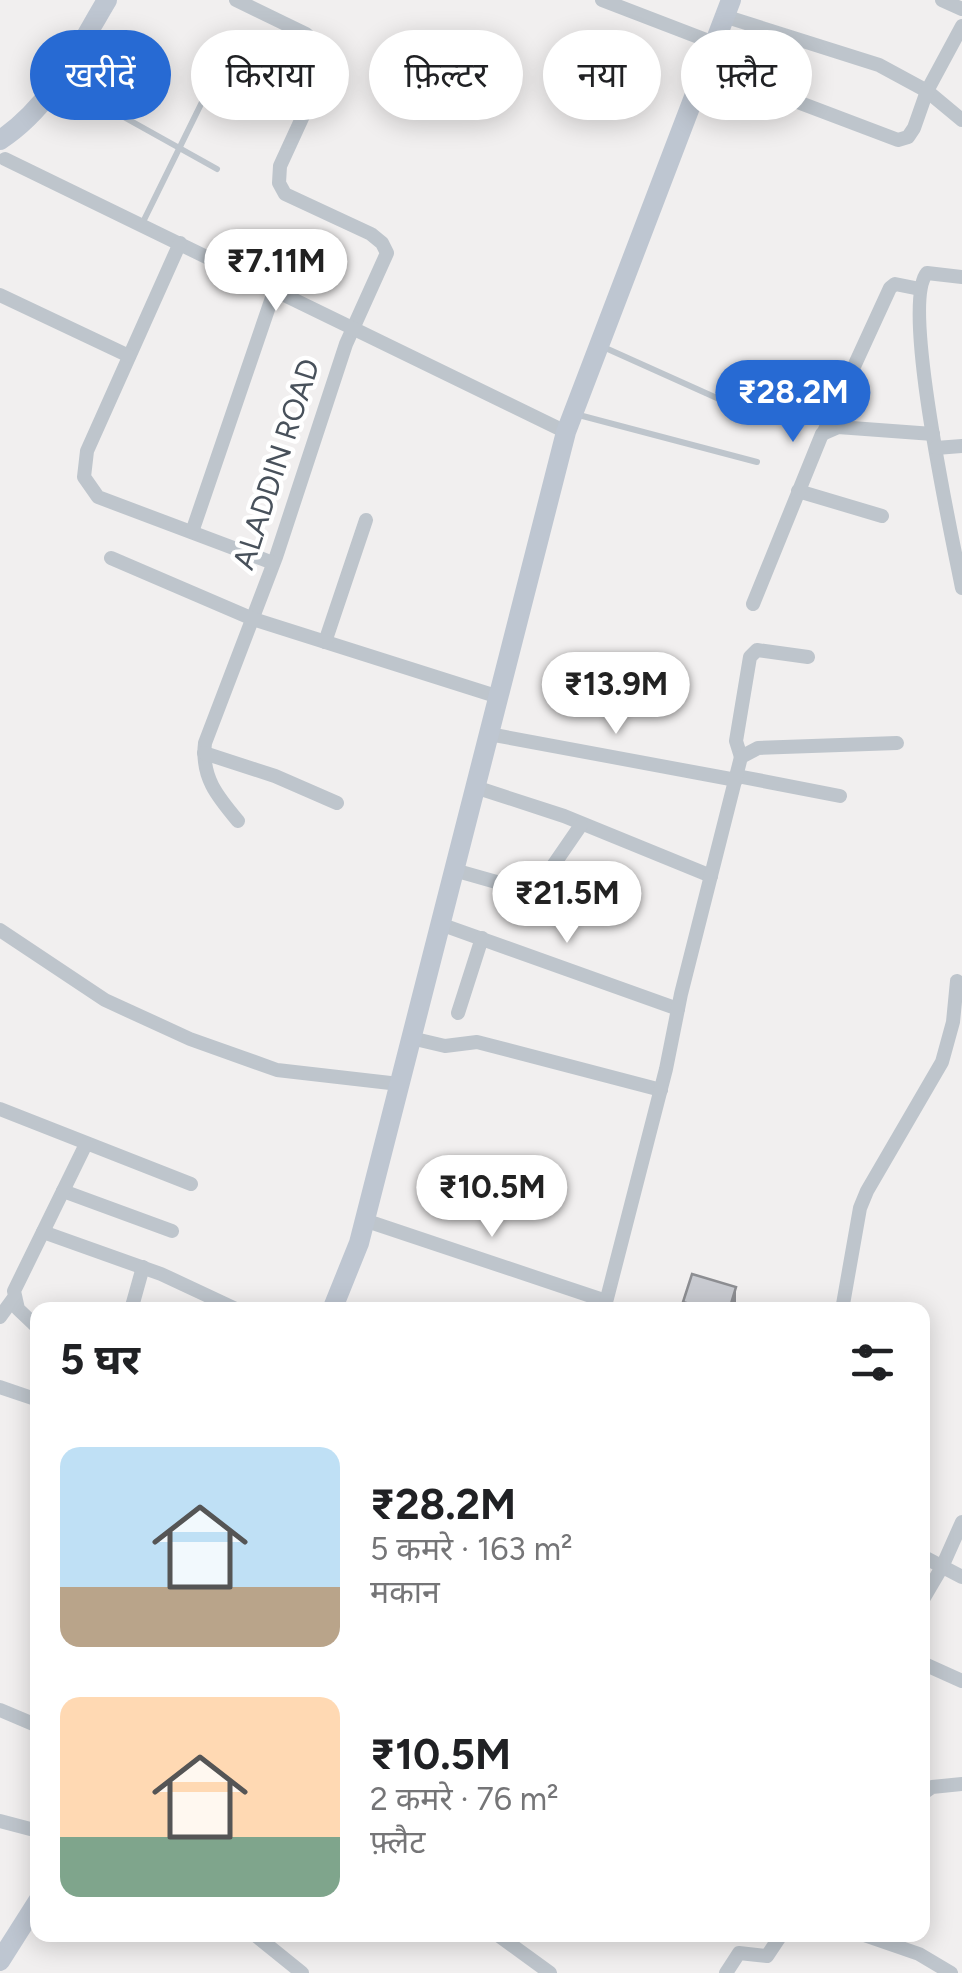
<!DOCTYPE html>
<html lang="hi">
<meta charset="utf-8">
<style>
:root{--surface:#fff;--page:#f2f2f2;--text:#202124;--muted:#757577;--accent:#276ad3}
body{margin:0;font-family:Figtree,"Noto Sans Devanagari",sans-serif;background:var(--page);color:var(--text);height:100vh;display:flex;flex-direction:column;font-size:38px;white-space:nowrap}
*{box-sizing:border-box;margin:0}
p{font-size:32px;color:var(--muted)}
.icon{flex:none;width:55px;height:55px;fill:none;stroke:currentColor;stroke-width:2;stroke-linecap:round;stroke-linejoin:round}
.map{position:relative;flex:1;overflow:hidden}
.drawer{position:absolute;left:30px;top:1302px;width:900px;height:640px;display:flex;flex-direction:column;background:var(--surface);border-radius:20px;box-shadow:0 5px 25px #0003}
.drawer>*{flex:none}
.hud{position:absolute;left:30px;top:30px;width:902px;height:90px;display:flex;gap:20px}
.price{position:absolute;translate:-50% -85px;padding:0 22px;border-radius:35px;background:#fff;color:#222;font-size:32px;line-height:65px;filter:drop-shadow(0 2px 5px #0008)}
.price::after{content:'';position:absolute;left:50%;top:60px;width:30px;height:22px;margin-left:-15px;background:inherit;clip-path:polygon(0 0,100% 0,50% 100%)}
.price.current{background:var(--accent);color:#fff}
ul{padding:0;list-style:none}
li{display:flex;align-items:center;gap:30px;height:250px;padding:0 30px}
li span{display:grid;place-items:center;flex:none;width:280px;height:200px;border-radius:20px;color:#555}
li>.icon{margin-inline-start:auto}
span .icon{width:120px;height:120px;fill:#fffc;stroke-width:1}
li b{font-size:42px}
h2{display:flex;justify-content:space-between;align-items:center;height:120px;padding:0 30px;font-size:42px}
.pill{padding:0 35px;border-radius:45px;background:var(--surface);box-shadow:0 5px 25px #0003;font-size:35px;line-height:90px}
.pill.current{background:var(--accent);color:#fff}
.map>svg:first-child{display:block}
</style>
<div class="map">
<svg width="962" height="1973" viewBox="0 0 962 1973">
<rect width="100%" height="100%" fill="#f1efef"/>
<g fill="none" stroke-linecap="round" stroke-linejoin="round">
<g stroke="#bec5cc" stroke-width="6">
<polyline points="61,82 217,169"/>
<polyline points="142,224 235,35"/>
<polyline points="601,346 748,412"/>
<polyline points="575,414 757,462"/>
</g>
<g stroke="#bec5cc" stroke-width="14">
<path d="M236 0 306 34 327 52 325 68 280 166 279 183 285 194 371 234 382 243 387 253 346 344 276 557 205 743C201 777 217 796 238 821"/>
<polyline points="602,0 714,43"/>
<polyline points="942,0 962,9"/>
<polyline points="724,16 879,65 927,91 962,120"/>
<polyline points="705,67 898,140 908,137 914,128 927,91 962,26"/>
<polyline points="5,159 566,432"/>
<polyline points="180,243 87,451 84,477 98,497 273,563"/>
<path d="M962 277 927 273C900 303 953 541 962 588"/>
<polyline points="0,295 129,356"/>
<polyline points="823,434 890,288 895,284 920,289"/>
<polyline points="936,448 962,446"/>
<polyline points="798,491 882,516"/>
<polyline points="192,532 275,289"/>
<polyline points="111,558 253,619 499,697"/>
<polyline points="753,604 822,434 838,427 933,434"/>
<polyline points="325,642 366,520"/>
<polyline points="489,734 736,780"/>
<polyline points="204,753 275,776 337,803"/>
<polyline points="741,757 736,741 750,657 757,650 808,657"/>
<polyline points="737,776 840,796"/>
<polyline points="475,787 564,816 711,876"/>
<polyline points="454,870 521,889 537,889 581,825"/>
<polyline points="440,924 678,1009"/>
<polyline points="0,930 105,1000 190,1039 277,1070 399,1084"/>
<polyline points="458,1013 482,938"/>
<polyline points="411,1038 445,1046 477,1042 661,1090"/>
<polyline points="0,1109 191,1184"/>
<polyline points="63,1191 172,1231"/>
<polyline points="364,1220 606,1301"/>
<polyline points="43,1232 161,1274 238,1310"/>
<polyline points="131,1310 143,1267"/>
<polyline points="604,1310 666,1069 681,994 741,757 758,748 897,743"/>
<polyline points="842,1310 860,1208 867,1191 942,1062 953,1022 957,981"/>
<polyline points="0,1317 13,1299"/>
<polyline points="38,1328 18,1309 14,1291 86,1144"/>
<polyline points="0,1387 38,1400"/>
<polyline points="922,1556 962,1577"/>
<polyline points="922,1601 942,1567 962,1522"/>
<polyline points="922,1663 962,1681"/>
<polyline points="0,1710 38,1726"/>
<polyline points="922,1794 932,1787 962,1784"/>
<polyline points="0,1821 38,1831"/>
<polyline points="255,1935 302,1973"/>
<polyline points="498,1935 550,1973"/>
<polyline points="864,1935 919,1954 951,1973"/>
<polyline points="726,1973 739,1953 767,1956 781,1935"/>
</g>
<g stroke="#bec6d1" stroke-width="20">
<path d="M0 140C51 107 77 50 107 0"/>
<polyline points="332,1310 359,1243 566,432 731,0"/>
<polyline points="0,1961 38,1901"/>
</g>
</g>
<polygon fill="#adafb4" points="683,1302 736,1304 734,1310 683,1310"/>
<polygon fill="#8d8e92" points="736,1287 736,1304 734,1310 729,1310"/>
<polygon fill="#c9cbd1" stroke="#8d8e92" stroke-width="2.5" points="692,1274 736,1287 729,1310 708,1310 683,1302"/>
<g text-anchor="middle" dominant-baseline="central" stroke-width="9" stroke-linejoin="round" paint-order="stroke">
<g font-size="30" fill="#48515b" stroke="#fff">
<text transform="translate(276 464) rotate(-72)">ALADDIN ROAD</text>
</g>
</g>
</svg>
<b class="price" style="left:276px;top:314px">₹7.11M</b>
<b class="price current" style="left:793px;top:445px">₹28.2M</b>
<b class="price" style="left:616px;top:737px">₹13.9M</b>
<b class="price" style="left:567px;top:946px">₹21.5M</b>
<b class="price" style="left:492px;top:1240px">₹10.5M</b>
<div class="hud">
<a class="pill current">खरीदें</a>
<a class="pill">किराया</a>
<a class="pill">फ़िल्टर</a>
<a class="pill">नया</a>
<a class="pill">फ़्लैट</a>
</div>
<section class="drawer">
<h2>5 घर<svg class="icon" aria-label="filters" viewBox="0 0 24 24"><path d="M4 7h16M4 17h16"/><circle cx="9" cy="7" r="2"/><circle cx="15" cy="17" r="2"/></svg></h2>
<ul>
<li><span style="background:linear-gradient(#bfe0f5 70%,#b9a48a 0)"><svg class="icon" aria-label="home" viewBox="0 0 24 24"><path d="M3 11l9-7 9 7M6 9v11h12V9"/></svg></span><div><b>₹28.2M</b><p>5 कमरे · 163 m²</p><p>मकान</p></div></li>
<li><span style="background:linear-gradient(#ffd9b3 70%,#7fa58c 0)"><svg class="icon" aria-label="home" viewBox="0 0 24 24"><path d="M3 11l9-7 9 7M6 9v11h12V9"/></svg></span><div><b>₹10.5M</b><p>2 कमरे · 76 m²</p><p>फ़्लैट</p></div></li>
</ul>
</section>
</div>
